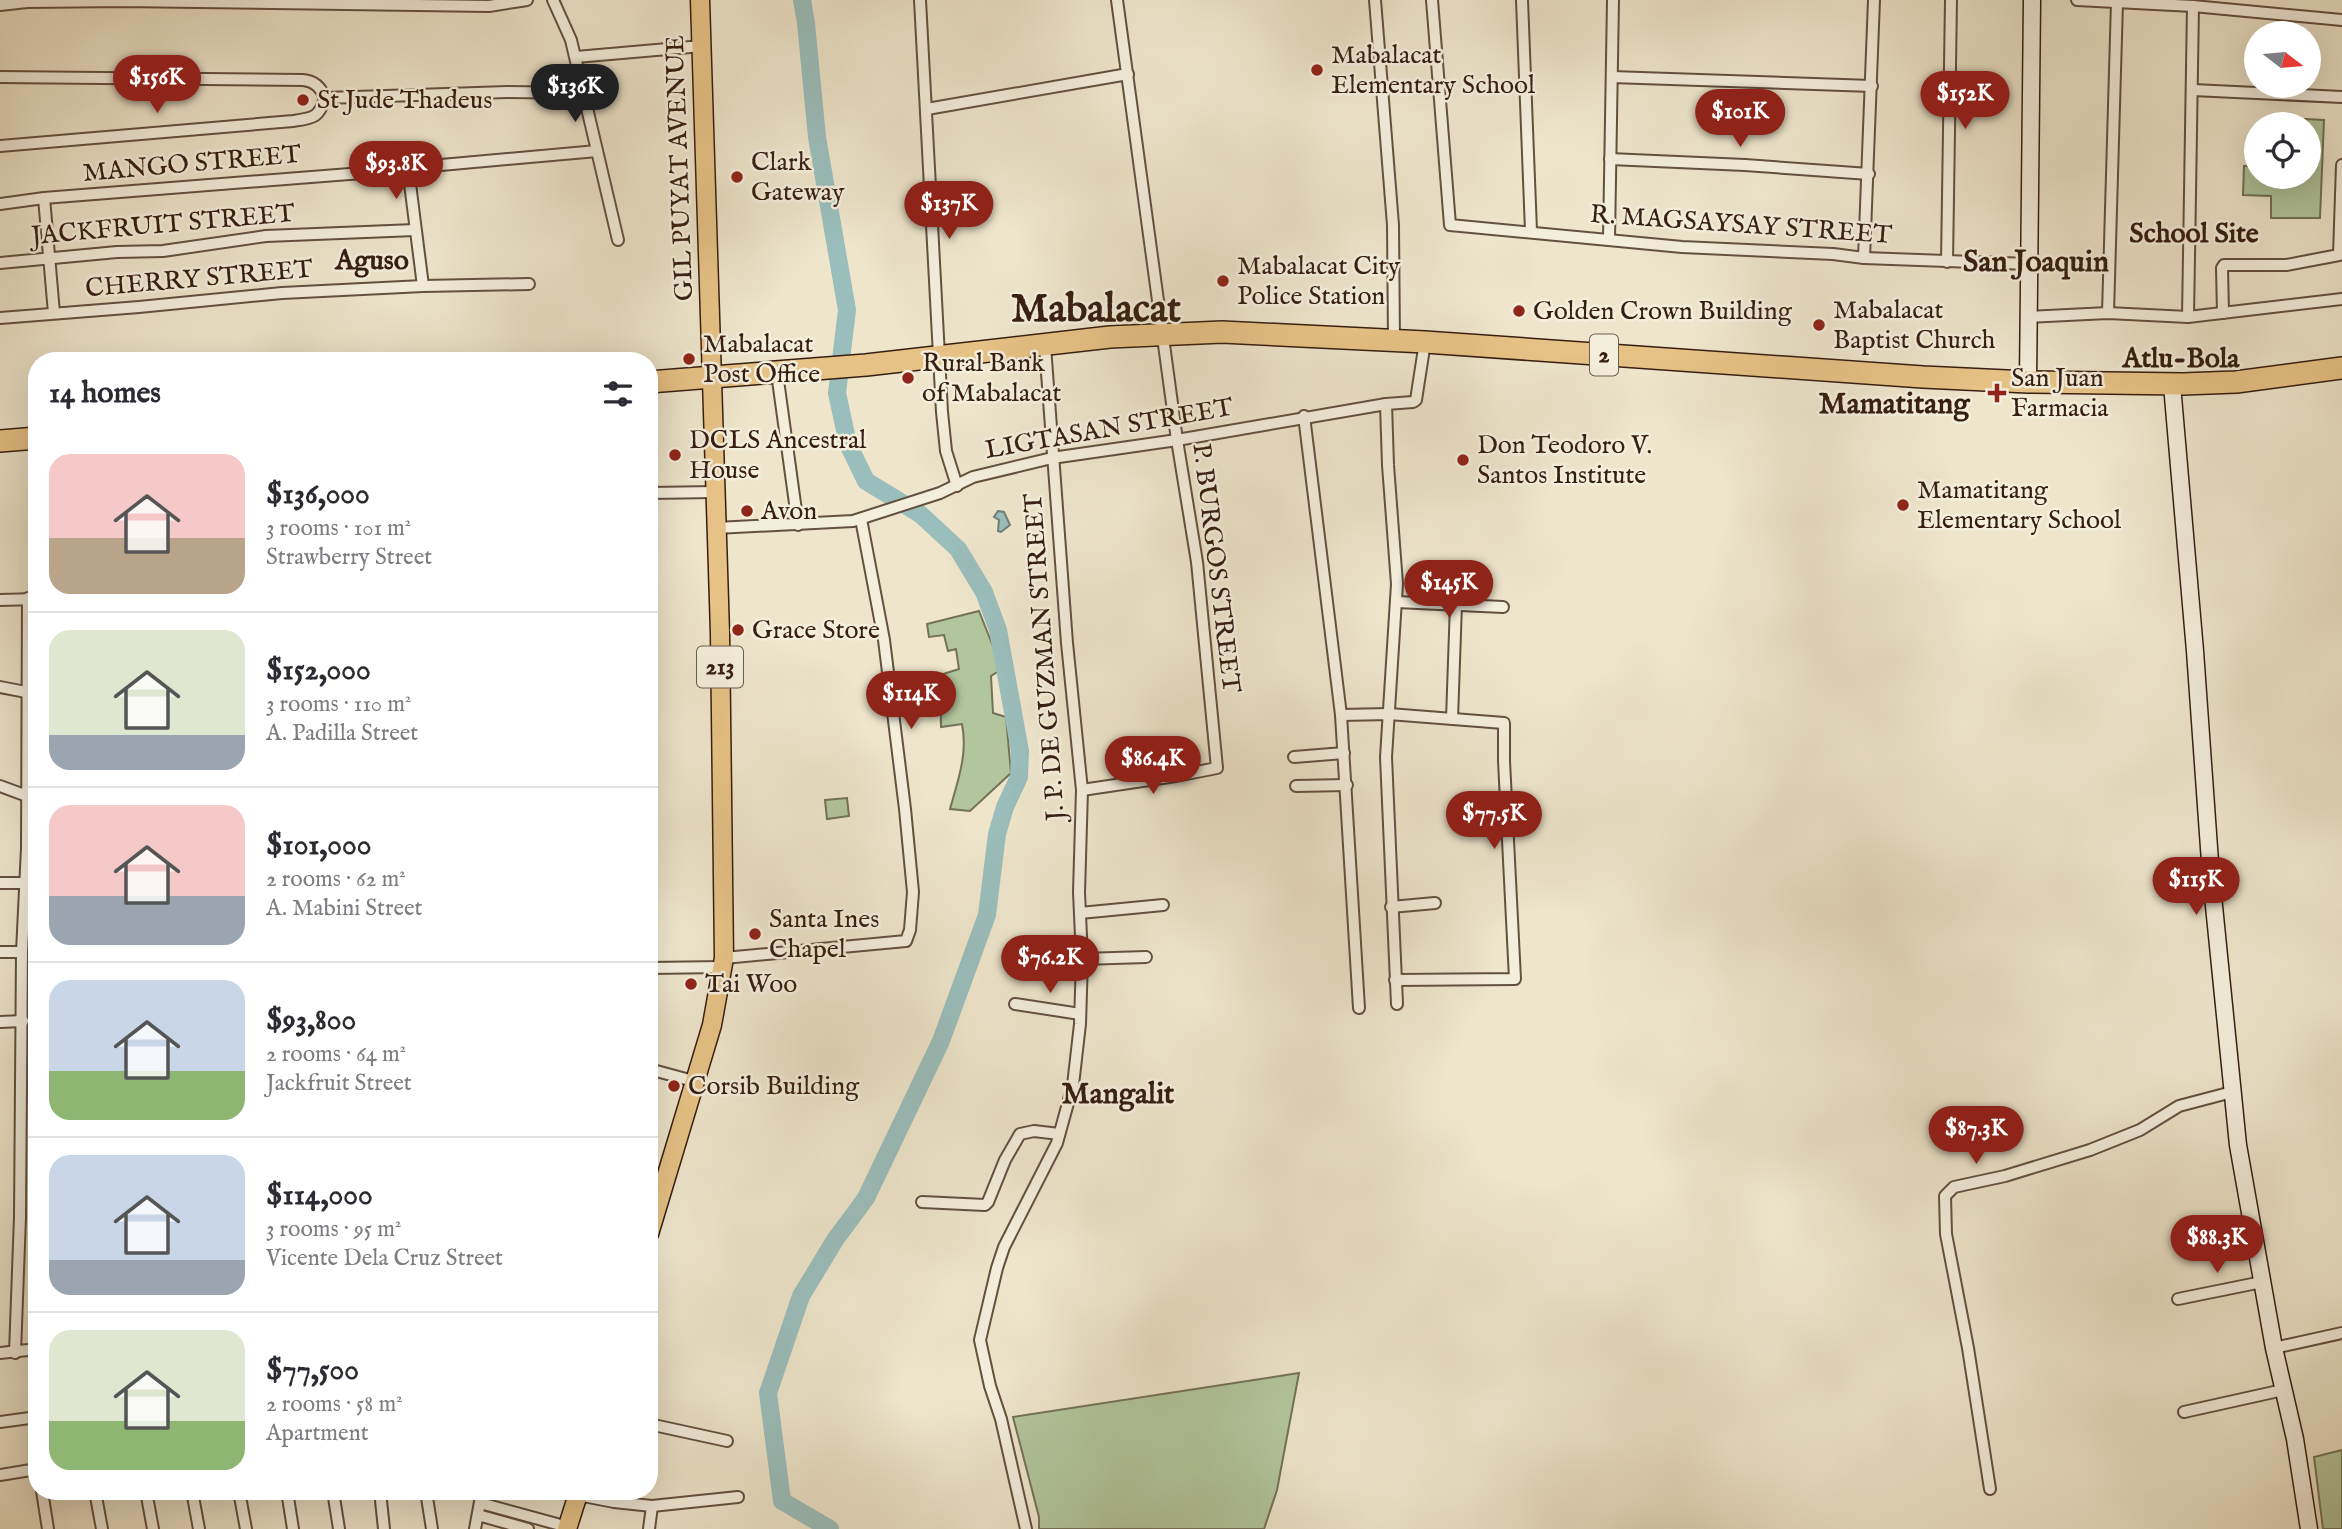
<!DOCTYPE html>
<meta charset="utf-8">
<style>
:root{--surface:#fff;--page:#f2f2f3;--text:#2b2b33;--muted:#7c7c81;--line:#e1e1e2;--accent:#8f2418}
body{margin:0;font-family:"IM FELL English",serif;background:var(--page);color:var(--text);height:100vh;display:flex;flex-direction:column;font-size:26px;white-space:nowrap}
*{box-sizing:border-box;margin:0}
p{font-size:23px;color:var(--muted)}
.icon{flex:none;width:38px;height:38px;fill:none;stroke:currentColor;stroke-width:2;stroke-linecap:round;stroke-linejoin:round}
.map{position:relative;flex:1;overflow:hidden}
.sheet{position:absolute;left:28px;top:352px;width:630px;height:1148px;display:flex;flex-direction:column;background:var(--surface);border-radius:28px;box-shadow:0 7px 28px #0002}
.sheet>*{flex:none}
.needle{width:46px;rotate:106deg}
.tools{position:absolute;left:2244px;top:21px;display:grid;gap:14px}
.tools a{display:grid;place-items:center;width:77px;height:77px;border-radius:50%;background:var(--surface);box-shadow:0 7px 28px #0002;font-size:35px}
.price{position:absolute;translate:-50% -60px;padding:0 16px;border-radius:24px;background:var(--accent);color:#fff;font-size:23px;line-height:46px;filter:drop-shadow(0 2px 4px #0008)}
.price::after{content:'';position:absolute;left:50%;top:42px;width:21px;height:16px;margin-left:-10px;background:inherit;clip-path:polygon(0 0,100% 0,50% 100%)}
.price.current{background:#222;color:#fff}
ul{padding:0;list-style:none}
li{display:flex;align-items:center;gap:21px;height:175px;padding:0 21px}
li+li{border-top:2px solid var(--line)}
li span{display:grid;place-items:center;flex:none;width:196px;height:140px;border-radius:21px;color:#555}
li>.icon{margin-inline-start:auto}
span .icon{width:84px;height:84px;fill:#fffc;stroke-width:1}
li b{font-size:30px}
h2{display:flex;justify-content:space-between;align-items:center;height:84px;padding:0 21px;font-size:30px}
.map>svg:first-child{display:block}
</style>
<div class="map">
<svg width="2342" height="1529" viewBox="0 0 2342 1529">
<rect width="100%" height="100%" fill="#eee5cb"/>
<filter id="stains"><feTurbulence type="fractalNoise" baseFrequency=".00286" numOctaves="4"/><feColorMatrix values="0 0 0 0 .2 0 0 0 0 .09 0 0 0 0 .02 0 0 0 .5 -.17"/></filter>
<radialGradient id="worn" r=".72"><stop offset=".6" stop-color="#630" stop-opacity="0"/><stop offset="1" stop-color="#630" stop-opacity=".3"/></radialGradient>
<g fill="#b2c69d" stroke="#747257" stroke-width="2">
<polygon points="2305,119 2324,120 2320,218 2271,218 2271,196 2243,195 2244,166 2256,166 2256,177 2308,177 2308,124 2305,124"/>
<path d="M979 611 1002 669 991 676 993 713 1006 717 1011 773 970 811 950 809C958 780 968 754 962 724L941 727 940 675 959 669 956 649 948 651 944 635 929 637 927 624Z"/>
<polygon points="847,798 849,816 827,819 825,800"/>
<polygon points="1299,1373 1277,1490 1264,1529 1039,1529 1039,1517 1013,1417"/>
<polygon points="2342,1450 2342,1529 2323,1529 2314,1457"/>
</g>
<polygon fill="#9abebc" stroke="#727e78" stroke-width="2" points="998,511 1004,512 1010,525 1001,532 998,531 999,520 994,517"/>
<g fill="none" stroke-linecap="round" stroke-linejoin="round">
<polyline stroke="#9abebc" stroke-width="18" points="802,0 806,23 817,137 847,310 837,393 848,444 866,481 920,514 958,549 984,592 998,630 1020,751 1019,777 1005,807 997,834 987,915 941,1041 866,1198 835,1240 801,1296 768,1393 782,1501 830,1529"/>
<g stroke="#645040" stroke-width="14">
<g id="street">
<polyline points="553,0 571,40 618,240"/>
<polyline points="920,0 942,412 946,451 957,486"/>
<polyline points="1375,0 1393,225 1394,340"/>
<polyline points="1432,0 1450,225 1682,247 1833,254 1864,258 2029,264"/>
<polyline points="1522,0 1531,231"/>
<polyline points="2077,0 2193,6 2342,20"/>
<polyline points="0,5 27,2 123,1 489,6 527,0"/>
<polyline points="576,57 702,46"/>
<path d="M0 77 303 80C314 81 321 87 325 98"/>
<polyline points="1612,77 1872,86"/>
<polyline points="2193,90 2342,97"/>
<polyline points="325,98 507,92 584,93"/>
<polyline points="927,109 1128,74"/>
<path d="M0 146 293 121C313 118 319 118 325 98"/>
<polyline points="1610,159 1745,165 1869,174"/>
<polyline points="408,168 423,286"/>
<polyline points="44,198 54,313"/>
<polyline points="0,204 44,198 375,172 408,168 597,151"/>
<polyline points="1609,239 1613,0"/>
<polyline points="1864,258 1874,0"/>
<polyline points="1947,262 1951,0"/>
<polyline points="0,263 117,252 163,251 266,236 415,230"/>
<polyline points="2108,313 2117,2"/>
<polyline points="2223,313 2222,268 2224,265 2286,265 2339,255 2342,165"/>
<polyline points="2028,317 2108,313 2188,317 2342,299"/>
<polyline points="2188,317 2193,6"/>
<polyline points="0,318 139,307 282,293 423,286 529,284"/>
<polyline points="777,373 798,525"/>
<polyline points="1386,404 1388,465 1397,584 1386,757 1397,1004"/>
<polyline points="1304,416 1341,715 1359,1008"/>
<polyline points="649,493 715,492"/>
<polyline points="716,528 853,521 940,493 973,477 1052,458 1177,440 1386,404 1413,402 1416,400 1425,342"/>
<polyline points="0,600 37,599"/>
<polyline points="1397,602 1503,607"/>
<polyline points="0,687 26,692"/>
<polyline points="1341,715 1389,714 1504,723 1504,761 1515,979 1395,980"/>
<polyline points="1452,719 1456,604"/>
<polyline points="1294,757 1344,753"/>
<polyline points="0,786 27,796"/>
<polyline points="1296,786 1347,785"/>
<polyline points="1082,790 1176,776 1217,768 1197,562 1177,440 1117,0"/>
<polyline points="0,883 37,883"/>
<polyline points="1391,907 1435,903"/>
<polyline points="1080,913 1163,905"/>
<polyline points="0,952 22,952"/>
<polyline points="724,958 906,941 910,930 913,892 905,809 884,640 861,519"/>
<polyline points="1082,959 1146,957"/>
<polyline points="649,968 723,967"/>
<polyline points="1015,1004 1080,1014"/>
<polyline points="0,1022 23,1021"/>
<polyline points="649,1069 697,1082"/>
<polyline points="922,1202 985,1205 988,1202 1005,1160 1020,1134 1034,1131 1059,1134"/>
<polyline points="2178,1299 2262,1282"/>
<polyline points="2274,1348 2342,1333"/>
<polyline points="0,1353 37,1349"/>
<polyline points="15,1353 20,1217 22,952 27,848 28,598"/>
<polyline points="2184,1412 2283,1390"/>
<polyline points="0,1422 37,1417"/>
<polyline points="649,1424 727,1441"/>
<polyline points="0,1475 37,1469"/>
<polyline points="1990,1489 1968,1348 1946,1234 1945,1196 1954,1187 2005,1176 2090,1150 2140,1130 2179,1106 2232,1092"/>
<polyline points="42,1491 48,1529"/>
<polyline points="95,1491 102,1529"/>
<polyline points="146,1491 153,1529"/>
<polyline points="192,1491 199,1529"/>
<polyline points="239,1491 246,1529"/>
<polyline points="287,1491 293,1529"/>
<polyline points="333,1491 339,1529"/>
<polyline points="380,1491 384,1529"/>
<polyline points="426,1491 432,1529"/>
<polyline points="578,1495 614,1502 652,1506 738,1497"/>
<polyline points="480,1503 568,1527"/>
<polyline points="478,1515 528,1529"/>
<polyline points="475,1529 482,1491"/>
<polyline points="649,1529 652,1506"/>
<polyline points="1026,1529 1001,1419 990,1386 980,1340 997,1268 1004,1247 1057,1143 1073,1085 1080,1024 1082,959 1079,892 1082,790 1067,643 1045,346"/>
</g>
</g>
<g stroke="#361e11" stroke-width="19">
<g id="secondary">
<polyline points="2028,382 2032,0"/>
<polyline points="2172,385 2195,651 2211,876 2238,1145 2274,1348 2295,1439 2309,1529"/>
</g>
</g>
<g stroke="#361e11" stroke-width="21">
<g id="primary">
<polyline points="649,1234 712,1025 724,958 720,633 700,0"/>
<polyline points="567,1529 579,1491"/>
</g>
</g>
<g stroke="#361e11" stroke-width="24">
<g id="highway">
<polyline points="649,382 866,365 1110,337 1222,332 1425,342 1923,377 2028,382 2183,384 2236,382 2342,368"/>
<polyline points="0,441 37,438"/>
</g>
</g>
<use href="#street" stroke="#f4eedd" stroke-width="10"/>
<use href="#secondary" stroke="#f4eedd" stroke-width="16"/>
<use href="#primary" stroke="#e7c286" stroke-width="18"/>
<use href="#highway" stroke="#e7c286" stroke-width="21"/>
</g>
<g fill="#8f2418" stroke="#f4eedd" stroke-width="2.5">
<circle cx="1317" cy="70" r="7"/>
<circle cx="303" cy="100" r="7"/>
<circle cx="737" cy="177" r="7"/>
<circle cx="1223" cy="281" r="7"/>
<circle cx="1519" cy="311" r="7"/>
<circle cx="1819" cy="325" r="7"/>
<circle cx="689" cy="359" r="7"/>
<circle cx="908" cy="378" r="7"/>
<path d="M1993.5 382.5h7v7h7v7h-7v7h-7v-7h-7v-7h7z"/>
<circle cx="675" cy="455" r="7"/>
<circle cx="1463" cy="460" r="7"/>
<circle cx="1903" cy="505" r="7"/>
<circle cx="747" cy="511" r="7"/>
<circle cx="738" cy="630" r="7"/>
<circle cx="755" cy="934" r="7"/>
<circle cx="691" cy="984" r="7"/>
<circle cx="674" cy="1086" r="7"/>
</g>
<g text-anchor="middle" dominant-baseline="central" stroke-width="5" stroke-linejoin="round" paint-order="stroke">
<g fill="#f4eedd" stroke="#6f5c4e" stroke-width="2">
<rect x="1590" y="334.5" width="28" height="41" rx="5"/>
<rect x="697" y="646.5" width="46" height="41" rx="5"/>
</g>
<g font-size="24" font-weight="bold" fill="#361e11">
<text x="1604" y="355">2</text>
<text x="720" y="667">213</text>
</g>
<g font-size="26" fill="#361e11" stroke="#f4eedd" text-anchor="start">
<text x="1331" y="55">Mabalacat<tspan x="1331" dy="30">Elementary School</tspan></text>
<text x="317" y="100">St Jude Thadeus</text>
<text x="751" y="162">Clark<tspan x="751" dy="30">Gateway</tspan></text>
<text x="1237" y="266">Mabalacat City<tspan x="1237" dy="30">Police Station</tspan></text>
<text x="1833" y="310">Mabalacat<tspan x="1833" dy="30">Baptist Church</tspan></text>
<text x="1533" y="311">Golden Crown Building</text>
<text x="703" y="344">Mabalacat<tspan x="703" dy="30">Post Office</tspan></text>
<text x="922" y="363">Rural Bank<tspan x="922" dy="30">of Mabalacat</tspan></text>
<text x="2011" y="378">San Juan<tspan x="2011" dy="30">Farmacia</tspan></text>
<text x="689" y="440">DCLS Ancestral<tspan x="689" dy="30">House</tspan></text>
<text x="1477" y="445">Don Teodoro V.<tspan x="1477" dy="30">Santos Institute</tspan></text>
<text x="1917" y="490">Mamatitang<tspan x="1917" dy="30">Elementary School</tspan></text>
<text x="761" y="511">Avon</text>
<text x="752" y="630">Grace Store</text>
<text x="769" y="919">Santa Ines<tspan x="769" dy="30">Chapel</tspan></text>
<text x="705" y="984">Tai Woo</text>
<text x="688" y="1086">Corsib Building</text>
</g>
<g font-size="26" fill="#361e11" stroke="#f4eedd">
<text transform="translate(192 164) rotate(-5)">MANGO STREET</text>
<text transform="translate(680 168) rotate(-92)">GIL PUYAT AVENUE</text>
<text transform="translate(163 225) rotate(-5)">JACKFRUIT STREET</text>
<text transform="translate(1741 225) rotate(4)">R. MAGSAYSAY STREET</text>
<text transform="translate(199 279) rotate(-5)">CHERRY STREET</text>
<text transform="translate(1109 429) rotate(-10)">LIGTASAN STREET</text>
<text transform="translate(1216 568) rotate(83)">P. BURGOS STREET</text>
<text transform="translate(1045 657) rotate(-94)">J. P. DE GUZMAN STREET</text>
</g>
<g font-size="28" font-weight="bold" fill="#361e11" stroke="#f4eedd">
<text x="2194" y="234">School Site</text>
<text x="372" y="261">Aguso</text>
<text x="2181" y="359">Atlu-Bola</text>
</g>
<g font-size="30" font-weight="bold" fill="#361e11" stroke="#f4eedd">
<text x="2036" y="263">San Joaquin</text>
<text x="1894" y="405">Mamatitang</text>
<text x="1118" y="1095">Mangalit</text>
</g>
<g font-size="40" font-weight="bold" fill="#361e11" stroke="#f4eedd">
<text x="1096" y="310">Mabalacat</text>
</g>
</g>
<rect width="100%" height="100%" filter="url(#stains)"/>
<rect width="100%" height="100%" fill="url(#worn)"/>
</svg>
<div class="tools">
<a><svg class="needle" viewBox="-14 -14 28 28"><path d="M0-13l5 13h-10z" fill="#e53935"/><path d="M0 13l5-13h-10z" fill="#7c7c81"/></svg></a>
<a><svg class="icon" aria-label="locate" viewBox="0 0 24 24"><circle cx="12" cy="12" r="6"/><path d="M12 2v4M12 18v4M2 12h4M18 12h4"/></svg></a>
</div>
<b class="price" style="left:157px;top:115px">$156K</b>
<b class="price current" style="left:575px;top:124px">$136K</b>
<b class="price" style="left:1965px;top:131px">$152K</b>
<b class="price" style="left:1740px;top:149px">$101K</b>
<b class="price" style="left:396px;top:201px">$93.8K</b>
<b class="price" style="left:949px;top:241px">$137K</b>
<b class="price" style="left:1449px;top:620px">$145K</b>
<b class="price" style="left:911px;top:731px">$114K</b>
<b class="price" style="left:1153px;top:796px">$86.4K</b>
<b class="price" style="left:1494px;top:851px">$77.5K</b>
<b class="price" style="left:2196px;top:917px">$115K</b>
<b class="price" style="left:1050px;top:995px">$76.2K</b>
<b class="price" style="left:1976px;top:1166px">$87.3K</b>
<b class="price" style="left:2217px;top:1275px">$88.3K</b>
<section class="sheet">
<h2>14 homes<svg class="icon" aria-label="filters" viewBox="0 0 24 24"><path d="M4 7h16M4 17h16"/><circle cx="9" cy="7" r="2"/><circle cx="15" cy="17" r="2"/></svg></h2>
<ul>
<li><span style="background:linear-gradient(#f6c9c9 60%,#b9a48a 0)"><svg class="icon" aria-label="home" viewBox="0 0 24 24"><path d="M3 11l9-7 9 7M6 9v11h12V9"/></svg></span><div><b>$136,000</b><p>3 rooms · 101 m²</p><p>Strawberry Street</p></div></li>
<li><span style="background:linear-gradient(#dfe7d0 75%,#9aa5b1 0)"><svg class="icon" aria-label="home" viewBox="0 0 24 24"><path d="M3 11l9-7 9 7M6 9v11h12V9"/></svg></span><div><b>$152,000</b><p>3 rooms · 110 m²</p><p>A. Padilla Street</p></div></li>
<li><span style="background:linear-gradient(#f6c9c9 65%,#9aa5b1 0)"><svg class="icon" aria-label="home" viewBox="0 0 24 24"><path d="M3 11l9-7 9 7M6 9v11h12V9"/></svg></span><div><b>$101,000</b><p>2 rooms · 62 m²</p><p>A. Mabini Street</p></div></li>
<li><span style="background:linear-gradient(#c9d6e8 65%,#8fb573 0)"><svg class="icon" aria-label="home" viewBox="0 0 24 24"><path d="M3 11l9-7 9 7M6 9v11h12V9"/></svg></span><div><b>$93,800</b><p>2 rooms · 64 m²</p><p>Jackfruit Street</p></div></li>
<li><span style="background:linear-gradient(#c9d6e8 75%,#9aa5b1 0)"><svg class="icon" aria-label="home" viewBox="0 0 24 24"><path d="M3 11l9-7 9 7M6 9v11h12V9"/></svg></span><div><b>$114,000</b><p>3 rooms · 95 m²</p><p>Vicente Dela Cruz Street</p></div></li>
<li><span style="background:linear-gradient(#dfe7d0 65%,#8fb573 0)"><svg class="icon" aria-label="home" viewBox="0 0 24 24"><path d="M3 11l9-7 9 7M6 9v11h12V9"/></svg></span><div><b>$77,500</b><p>2 rooms · 58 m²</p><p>Apartment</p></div></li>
</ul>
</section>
</div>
